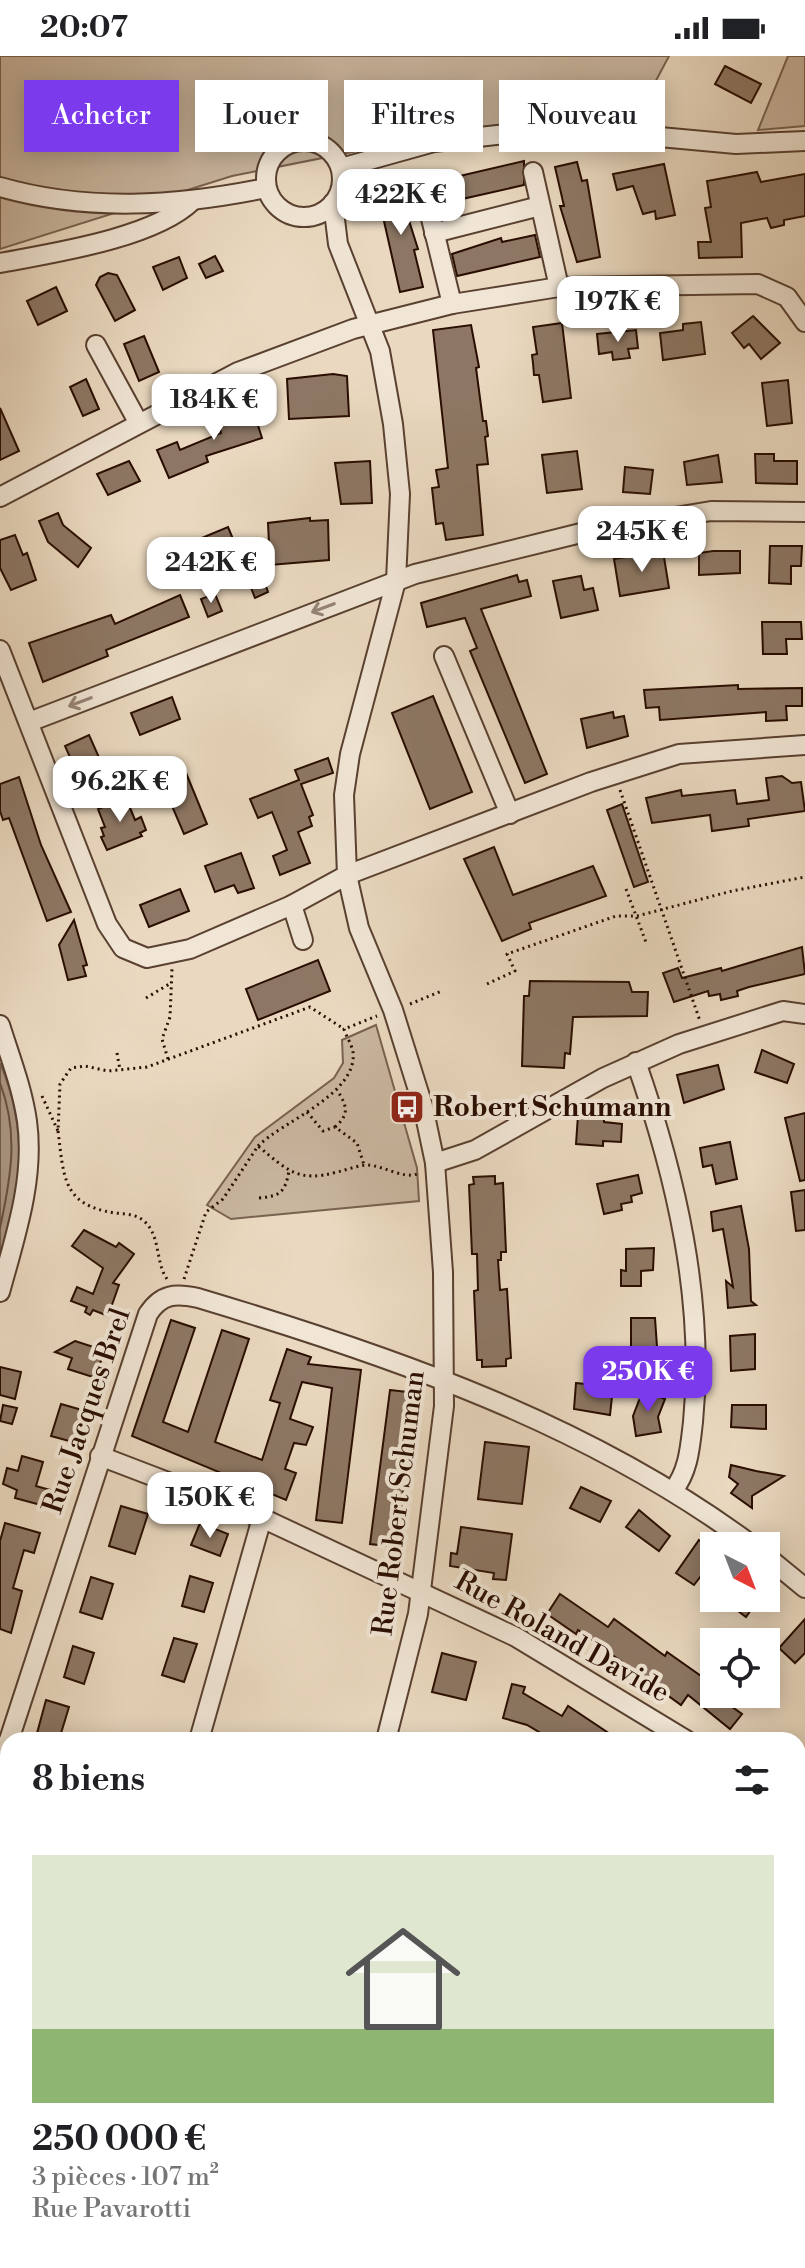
<!DOCTYPE html>
<html lang="fr">
<meta charset="utf-8">
<style>
:root{--surface:#fff;--page:#f2f2f2;--text:#202124;--muted:#757577;--line:#e0e0e0;--accent:#7c3aed}
body{margin:0;font-family:"Libre Bodoni",serif;background:var(--page);color:var(--text);height:100vh;display:flex;flex-direction:column;font-size:30px;white-space:nowrap}
*{box-sizing:border-box;margin:0}
p{font-size:26px;color:var(--muted)}
.icon{flex:none;width:44px;height:44px;fill:none;stroke:currentColor;stroke-width:2;stroke-linecap:round;stroke-linejoin:round}
.map{position:relative;flex:1;overflow:hidden}
.sheet{position:absolute;left:0px;top:1676px;width:806px;height:536px;display:flex;flex-direction:column;background:var(--surface);border-radius:24px 24px 0 0;box-shadow:0 4px 20px #0003}
.sheet>*{flex:none}
.guide{position:absolute;left:24px;top:24px;width:758px;height:72px;display:flex;gap:16px}
.needle{width:52px;rotate:138deg}
.fabs{position:absolute;left:700px;top:1476px;display:grid;gap:16px}
.fabs a{display:grid;place-items:center;width:80px;height:80px;border-radius:0px;background:var(--surface);box-shadow:0 4px 20px #0003;font-size:40px}
.price{position:absolute;translate:-50% -68px;padding:0 18px;border-radius:16px;background:#fff;color:#222;font-size:26px;line-height:52px;filter:drop-shadow(0 2px 4px #0008)}
.price::after{content:'';position:absolute;left:50%;top:48px;width:24px;height:18px;margin-left:-12px;background:inherit;clip-path:polygon(0 0,100% 0,50% 100%)}
.price.selected{background:var(--accent);color:#fff}
ul{padding:0;list-style:none}
li{display:grid;align-content:center;gap:16px;height:424px;padding:0 32px}
li+li{border-top:2px solid var(--line)}
li span{display:grid;place-items:center;height:248px;border-radius:0px;color:#555}
li>.icon{margin-inline-start:auto}
span .icon{width:144px;height:144px;fill:#fffc;stroke-width:1}
li b{font-size:34px}
h2{display:flex;justify-content:space-between;align-items:center;height:96px;padding:0 32px;font-size:34px}
.pill{padding:0 28px;border-radius:0px;background:var(--surface);box-shadow:0 4px 20px #0003;font-size:28px;line-height:72px}
.pill.selected{background:var(--accent);color:#fff}
.status{display:flex;justify-content:space-between;align-items:center;height:56px;padding:0 40px;background:var(--surface);direction:ltr}
.status svg{height:22px;fill:currentColor}
.map>svg:first-child{display:block}
</style>
<div class="status"><b>20:07</b><svg viewBox="0 0 49 12"><path d="M0 12V9h3v3zM5 12V6h3v6zM10 12V3h3v9zM15 12V0h3v12zM26 1h20v11H26zM47 4h2v5h-2z"/></svg></div>
<div class="map">
<svg width="805" height="2212" viewBox="0 0 805 2212">
<rect width="100%" height="100%" fill="#ead9c0"/>
<filter id="stains"><feTurbulence type="fractalNoise" baseFrequency=".0025" numOctaves="4"/><feColorMatrix values="0 0 0 0 .2 0 0 0 0 .09 0 0 0 0 .02 0 0 0 .5 -.17"/></filter>
<radialGradient id="worn" r=".72"><stop offset=".6" stop-color="#630" stop-opacity="0"/><stop offset="1" stop-color="#630" stop-opacity=".3"/></radialGradient>
<g fill="#c9b69f" stroke="#796250" stroke-width="2">
<polygon points="0,0 669,0 642,51 433,80 232,120 0,193"/>
<polygon points="788,0 805,0 805,70 758,74"/>
<polygon points="376,969 417,1112 419,1145 231,1163 207,1149 255,1081 334,1022 343,1007 342,984"/>
</g>
<path fill="#a8947f" stroke="#755e4c" stroke-width="2" d="M0 1007C27 1070 25 1139 0 1205Z"/>
<g fill="none" stroke-linecap="round" stroke-linejoin="round">
<path stroke="#685040" stroke-width="2" d="M0 1027C19 1077 11 1121 0 1172"/>
</g>
<g fill="#8d7764" stroke="#290d00" stroke-width="2">
<polygon points="725,10 761,28 751,47 715,28"/>
<polygon points="524,105 524,129 440,148 434,126"/>
<polygon points="577,106 582,125 587,124 600,201 577,206 560,150 564,150 555,111"/>
<polygon points="664,108 675,159 656,163 655,155 643,158 633,130 617,134 613,118"/>
<polygon points="757,116 761,126 805,118 805,160 784,164 784,169 771,172 767,162 741,167 742,201 699,202 698,186 711,186 705,152 711,151 707,125"/>
<polygon points="408,128 415,147 404,149 418,193 414,194 423,231 400,236 379,143 385,142 384,137 393,132"/>
<polygon points="535,179 540,201 457,220 452,198 501,182 502,186"/>
<polygon points="215,200 223,215 206,222 199,208"/>
<polygon points="179,201 187,222 163,234 153,211"/>
<polygon points="108,217 117,219 135,254 115,265 96,229 100,221"/>
<polygon points="56,231 67,255 38,269 27,245"/>
<polygon points="753,260 780,287 761,303 749,288 744,292 732,277"/>
<polygon points="701,266 705,298 663,304 660,277 683,274 683,268"/>
<polygon points="562,267 571,342 543,346 539,319 534,319 533,307 532,299 537,298 533,271"/>
<polygon points="471,269 479,311 476,312 483,365 486,365 488,380 485,381 488,408 477,409 483,479 446,484 443,467 436,468 432,432 439,431 436,414 448,412 433,274"/>
<polygon points="636,274 638,292 628,293 630,302 613,304 612,296 599,298 597,278"/>
<polygon points="144,280 159,316 139,325 124,288"/>
<polygon points="333,318 347,320 349,360 289,363 287,323"/>
<polygon points="86,323 99,353 83,360 70,331"/>
<polygon points="788,324 792,367 767,370 762,327"/>
<polygon points="257,346 262,360 256,363 262,382 206,400 208,406 169,422 157,394 177,386 180,394 221,377 219,369 236,364 233,354"/>
<polygon points="0,352 19,395 0,404"/>
<polygon points="577,395 582,433 547,437 542,399"/>
<polygon points="755,398 774,398 774,405 797,405 797,428 756,427"/>
<polygon points="718,399 722,426 687,429 684,406"/>
<polygon points="129,405 140,425 108,439 97,418"/>
<polygon points="370,405 372,447 341,448 335,407"/>
<polygon points="625,411 653,414 650,438 623,436"/>
<polygon points="58,457 63,469 91,492 78,511 48,486 39,465"/>
<polygon points="310,462 310,465 328,464 329,504 270,509 268,467"/>
<polygon points="228,471 242,505 205,519 192,486"/>
<polygon points="15,479 23,499 27,497 36,524 11,534 0,512 0,484"/>
<polygon points="770,490 802,490 801,510 791,510 791,528 769,527"/>
<polygon points="663,495 669,532 620,540 614,503"/>
<polygon points="713,495 740,495 740,517 699,519 699,497"/>
<polygon points="262,519 268,536 255,542 248,524"/>
<polygon points="517,519 519,526 527,524 531,540 481,553 547,718 525,727 470,595 477,592 465,562 427,571 421,547"/>
<polygon points="581,520 584,534 593,532 598,554 561,562 553,525"/>
<polygon points="215,538 222,555 208,561 201,543"/>
<polygon points="180,539 189,561 106,594 108,600 43,626 29,587 111,559 115,568"/>
<polygon points="762,566 801,566 802,583 786,583 787,598 763,598"/>
<polygon points="738,629 738,633 802,632 802,650 786,650 787,664 766,665 766,656 660,664 659,651 646,652 644,634"/>
<polygon points="433,640 472,736 430,753 392,657"/>
<polygon points="172,641 180,663 140,679 131,657"/>
<polygon points="613,656 614,662 624,660 628,680 587,692 581,663"/>
<polygon points="89,679 105,715 81,726 65,690"/>
<polygon points="328,702 333,717 301,728 313,759 309,761 312,770 298,776 310,807 280,819 273,800 287,794 272,756 258,762 250,743 299,724 295,714"/>
<polygon points="184,712 207,768 184,778 160,722"/>
<polygon points="782,720 792,727 801,726 805,755 748,763 749,770 712,775 710,759 652,767 646,742 681,734 682,740 735,734 737,748 769,744 766,722"/>
<polygon points="19,721 41,789 71,856 47,865 9,762 3,764 0,755 0,728"/>
<polygon points="126,742 135,764 141,761 146,774 140,777 142,780 107,794 101,781 104,780 101,772 105,771 98,753"/>
<polygon points="622,748 648,826 634,831 607,754"/>
<polygon points="494,791 513,839 593,810 606,840 529,867 531,873 502,885 464,803"/>
<polygon points="241,797 254,832 238,837 234,829 215,836 205,810"/>
<polygon points="180,833 189,855 149,871 140,849"/>
<polygon points="74,864 87,909 83,910 86,920 68,924 59,889"/>
<polygon points="802,891 805,918 749,931 737,935 738,940 721,944 720,938 709,940 708,935 674,946 663,917 678,912 682,922 721,912 722,915"/>
<polygon points="318,904 330,935 258,964 246,933"/>
<polygon points="530,925 629,926 632,936 648,936 647,960 573,961 570,998 565,997 564,1012 522,1010 524,940 529,940"/>
<polygon points="762,994 794,1008 787,1027 755,1016"/>
<polygon points="718,1009 724,1033 684,1047 677,1019"/>
<polygon points="805,1057 805,1124 800,1125 785,1062"/>
<polygon points="578,1059 604,1061 604,1066 622,1068 621,1086 603,1085 603,1090 576,1088"/>
<polygon points="730,1086 737,1123 716,1128 712,1109 703,1111 700,1092"/>
<polygon points="638,1119 642,1137 631,1140 632,1146 621,1148 622,1154 604,1158 597,1128"/>
<polygon points="495,1120 495,1128 503,1127 506,1196 501,1196 501,1204 498,1204 500,1234 507,1233 511,1302 506,1303 506,1310 482,1311 482,1304 477,1304 474,1235 478,1234 477,1198 472,1198 469,1129 474,1128 473,1121"/>
<polygon points="805,1134 805,1174 796,1175 791,1136"/>
<polygon points="741,1150 749,1193 751,1245 756,1249 728,1252 726,1225 733,1231 723,1173 713,1175 711,1156"/>
<polygon points="84,1174 116,1191 119,1187 134,1198 113,1227 119,1229 108,1260 93,1254 90,1259 85,1256 87,1251 71,1245 77,1231 93,1238 103,1212 72,1190"/>
<polygon points="654,1192 653,1214 641,1215 641,1230 621,1230 621,1214 626,1215 626,1193"/>
<polygon points="631,1262 655,1262 657,1291 631,1291"/>
<polygon points="171,1264 195,1272 163,1366 188,1376 222,1274 249,1283 215,1386 262,1404 280,1347 270,1344 287,1293 311,1301 308,1308 361,1314 342,1467 316,1464 332,1332 302,1326 290,1363 313,1371 306,1389 294,1387 285,1413 296,1417 286,1444 132,1380"/>
<polygon points="755,1278 755,1313 731,1315 730,1280"/>
<polygon points="75,1285 106,1295 93,1321 68,1313 72,1302 55,1296"/>
<polygon points="0,1311 21,1316 15,1343 0,1339"/>
<polygon points="576,1327 613,1331 610,1359 574,1353"/>
<polygon points="390,1334 416,1337 396,1491 370,1488"/>
<polygon points="643,1334 665,1343 658,1361 661,1376 636,1380 633,1360"/>
<polygon points="61,1348 82,1354 73,1386 51,1380"/>
<polygon points="3,1349 17,1352 12,1368 0,1365"/>
<polygon points="732,1349 766,1349 766,1373 731,1371"/>
<polygon points="485,1386 529,1391 522,1448 478,1443"/>
<polygon points="22,1400 43,1406 36,1430 57,1436 52,1452 15,1442 17,1434 3,1428 7,1412 18,1415"/>
<polygon points="731,1409 756,1415 784,1420 752,1440 752,1452 731,1437 738,1428 729,1421"/>
<polygon points="581,1431 611,1445 600,1466 570,1452"/>
<polygon points="121,1450 148,1458 135,1498 109,1490"/>
<polygon points="639,1454 670,1480 659,1495 626,1471"/>
<polygon points="5,1467 40,1477 34,1497 24,1494 13,1532 22,1535 11,1577 0,1573 0,1485"/>
<polygon points="200,1467 228,1478 220,1500 191,1489"/>
<polygon points="461,1471 512,1478 506,1524 493,1523 494,1517 450,1510 451,1497 457,1498"/>
<polygon points="699,1484 714,1495 714,1503 694,1529 676,1517"/>
<polygon points="190,1520 213,1527 204,1556 182,1550"/>
<polygon points="91,1521 113,1528 102,1563 80,1556"/>
<polygon points="560,1538 608,1571 614,1563 665,1600 667,1596 701,1620 714,1638 742,1658 730,1673 688,1639 681,1649 578,1574 576,1578 547,1558"/>
<polygon points="721,1542 759,1542 746,1561"/>
<polygon points="805,1563 805,1597 795,1607 779,1592"/>
<polygon points="174,1582 197,1588 184,1626 162,1619"/>
<polygon points="73,1590 94,1597 84,1628 64,1621"/>
<polygon points="442,1597 476,1606 466,1644 432,1636"/>
<polygon points="512,1628 525,1631 523,1637 562,1660 568,1650 619,1684 541,1684 544,1679 527,1669 503,1662"/>
<polygon points="46,1644 69,1651 59,1684 36,1681"/>
</g>
<g fill="none" stroke-linecap="round" stroke-linejoin="round">
<g stroke="#594030" stroke-width="22">
<g id="minor">
<circle cx="304" cy="123" r="38"/>
<polyline points="341,112 434,86 524,76 616,77 736,88 805,85"/>
<polyline points="533,116 559,231"/>
<polyline points="423,130 452,248"/>
<path d="M0 131C87 156 178 150 266 132"/>
<polyline points="333,147 338,188 380,295 393,368 400,438 396,525 350,698 344,739 347,819 359,872 393,954 423,1050 435,1107 443,1216 444,1350 418,1558 386,1684"/>
<polyline points="434,177 540,150"/>
<path d="M0 207C53 197 154 182 192 145"/>
<polyline points="96,289 138,366"/>
<polyline points="0,441 238,316 353,273 452,248 559,231 758,228 787,241 805,266"/>
<polyline points="0,594 107,868 123,892 147,902 190,893 292,849 347,819 591,726 679,698 805,689"/>
<polyline points="444,600 510,758"/>
<polyline points="29,666 415,518 581,477 711,455 805,456"/>
<polyline points="292,849 303,884"/>
<path d="M0 969C10 1001 22 1031 27 1065 35 1123 15 1181 0 1236"/>
<path d="M636 1006C676 1120 705 1244 693 1366 690 1391 689 1414 673 1435"/>
<polyline points="435,1107 475,1094 603,1022 679,988 783,955 805,958"/>
<polyline points="100,1400 262,1462 516,1581 686,1684"/>
<polyline points="766,1500 805,1532"/>
<path d="M9 1684 148 1258C161 1238 175 1237 198 1242 392 1300 589 1368 753 1490"/>
<polyline points="199,1684 262,1462"/>
<polyline points="0,1711 8,1686"/>
<polyline points="798,1783 805,1793"/>
<polyline points="331,2204 346,2212"/>
<polyline points="589,2204 593,2212"/>
<polyline points="769,2204 773,2212"/>
<polyline points="58,2212 60,2204"/>
<polyline points="254,2212 256,2204"/>
</g>
</g>
<g stroke="#290d00" stroke-width="3" stroke-dasharray="2 4" stroke-linecap="butt">
<polyline points="620,734 700,965"/>
<polyline points="626,833 647,889"/>
<polyline points="487,928 515,915 507,898 616,860 637,860 732,835 805,821"/>
<polyline points="146,942 171,927"/>
<polyline points="410,948 442,935"/>
<polyline points="117,997 120,1014"/>
<polyline points="168,1003 162,983 170,961 172,913"/>
<polyline points="42,1040 58,1075 60,1028 71,1012 85,1010 108,1015 147,1011 310,951 344,973"/>
<polyline points="307,1056 323,1075 335,1071 357,1087 364,1109"/>
<path d="M335 1071C350 1058 347 1050 337 1034"/>
<path d="M58 1075C64 1121 62 1149 115 1157 125 1158 136 1158 144 1165 161 1180 155 1206 167 1223"/>
<path d="M258 1090C283 1065 358 1038 353 996 352 989 346 980 344 973L377 960"/>
<path d="M259 1142C281 1140 285 1136 289 1115"/>
<path d="M184 1223 206 1156 223 1143 258 1090C287 1114 298 1127 337 1116 347 1114 358 1109 368 1109 384 1110 403 1123 417 1118"/>
<polyline points="0,1879 8,1882"/>
<polyline points="142,2212 144,2204"/>
</g>
<use href="#minor" stroke="#f1e6d6" stroke-width="18"/>
</g>
<defs><path id="oneway-shaft" d="M-6 0H5M1.5-3L5.5 0L1.5 3" fill="none" stroke-width="1.6" stroke-linecap="round" stroke-linejoin="round" transform="scale(2)"/></defs>
<g stroke="#978476">
<use href="#oneway-shaft" transform="translate(323 552) rotate(159)"/>
<use href="#oneway-shaft" transform="translate(80 646) rotate(159)"/>
</g>
<defs>
<g id="bus-square" transform="scale(1.8)"><rect x="-9" y="-9" width="18" height="18" rx="4" fill="#8f2418" stroke="#f1e6d6"/><path d="M-5-6H5V4H4V6H2V4H-2V6H-4V4H-5ZM-3.5-4V0h7V-4ZM-3.5 1.2v1.5H-2V1.2ZM2 1.2v1.5H3.5V1.2Z" fill="#fff"/></g>
</defs>
<g fill-rule="evenodd">
<use href="#bus-square" x="407" y="1051"/>
</g>
<g text-anchor="middle" dominant-baseline="central" stroke-width="8" stroke-linejoin="round" paint-order="stroke">
<g font-size="28" font-weight="bold" fill="#290d00" stroke="#f1e6d6" text-anchor="start">
<text x="433" y="1051">Robert Schumann</text>
</g>
<g font-size="28" fill="#290d00" stroke="#f1e6d6">
<text transform="translate(87 1355) rotate(-71)">Rue Jacques Brel</text>
<text transform="translate(399 1447) rotate(-83)">Rue Robert Schuman</text>
<text transform="translate(562 1581) rotate(29)">Rue Roland Davide</text>
</g>
</g>
<rect width="100%" height="100%" filter="url(#stains)"/>
<rect width="100%" height="100%" fill="url(#worn)"/>
</svg>
<div class="fabs">
<a><svg class="needle" viewBox="-14 -14 28 28"><path d="M0-13l5 13h-10z" fill="#e53935"/><path d="M0 13l5-13h-10z" fill="#757577"/></svg></a>
<a><svg class="icon" aria-label="locate" viewBox="0 0 24 24"><circle cx="12" cy="12" r="6"/><path d="M12 2v4M12 18v4M2 12h4M18 12h4"/></svg></a>
</div>
<b class="price" style="left:401px;top:181px">422K €</b>
<b class="price" style="left:618px;top:288px">197K €</b>
<b class="price" style="left:214px;top:386px">184K €</b>
<b class="price" style="left:642px;top:518px">245K €</b>
<b class="price" style="left:211px;top:549px">242K €</b>
<b class="price" style="left:120px;top:768px">96.2K €</b>
<b class="price selected" style="left:648px;top:1358px">250K €</b>
<b class="price" style="left:210px;top:1484px">150K €</b>
<div class="guide">
<a class="pill selected">Acheter</a>
<a class="pill">Louer</a>
<a class="pill">Filtres</a>
<a class="pill">Nouveau</a>
</div>
<section class="sheet">
<h2>8 biens<svg class="icon" aria-label="filters" viewBox="0 0 24 24"><path d="M4 7h16M4 17h16"/><circle cx="9" cy="7" r="2"/><circle cx="15" cy="17" r="2"/></svg></h2>
<ul>
<li><span style="background:linear-gradient(#dfe7d0 70%,#8fb573 0)"><svg class="icon" aria-label="home" viewBox="0 0 24 24"><path d="M3 11l9-7 9 7M6 9v11h12V9"/></svg></span><div><b>250 000 €</b><p>3 pièces · 107 m²</p><p>Rue Pavarotti</p></div></li>
</ul>
</section>
</div>
